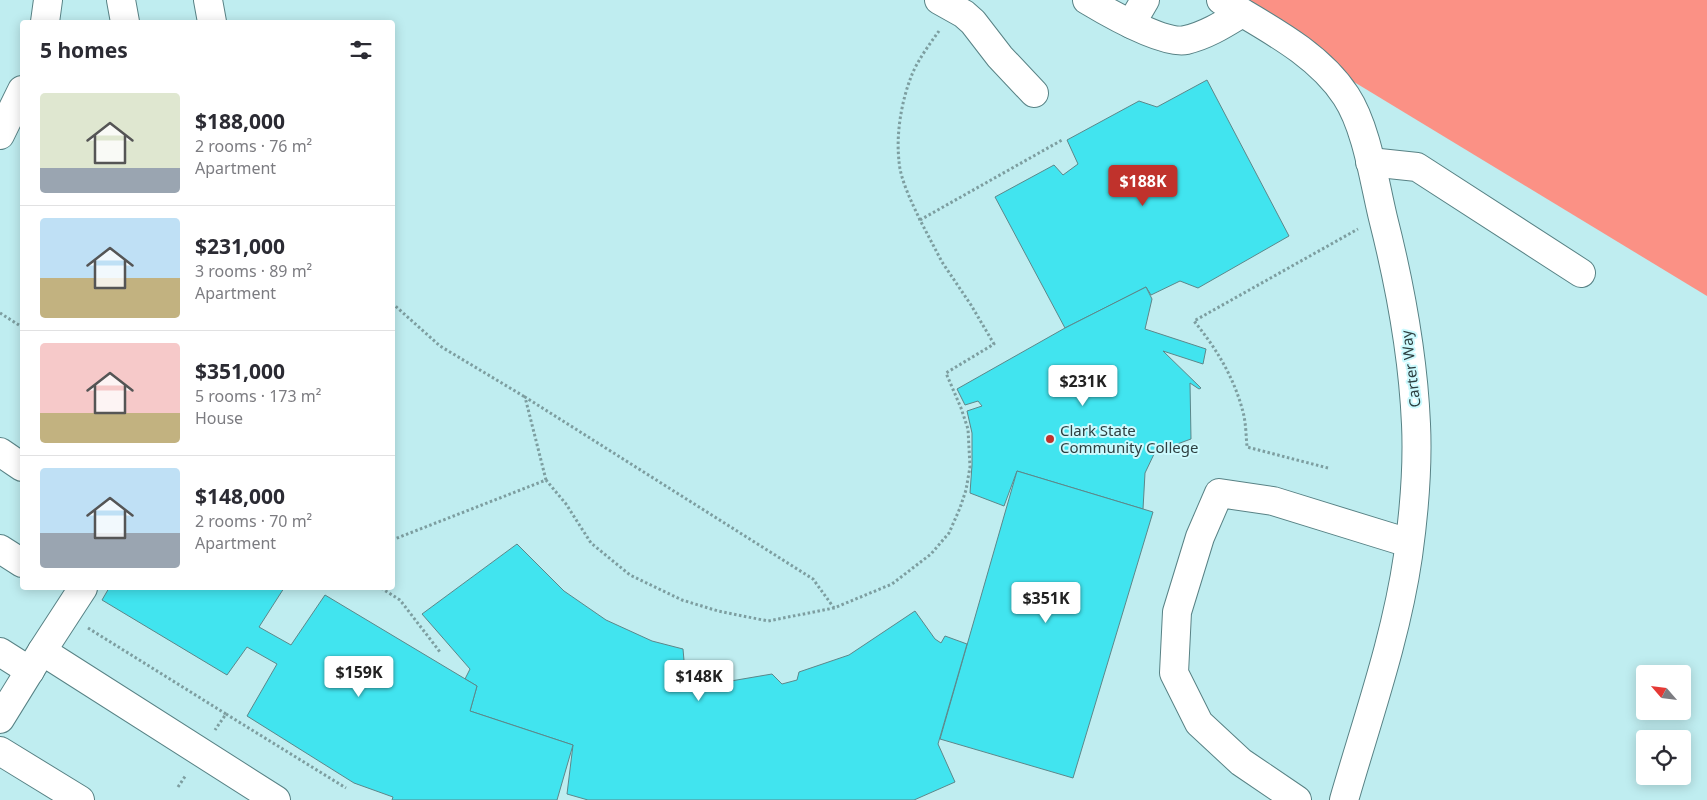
<!DOCTYPE html>
<meta charset="utf-8">
<style>
:root{--surface:#fff;--page:#f7f7f7;--text:#2b2b33;--muted:#7c7c81;--line:#e1e1e2;--accent:#c0322c}
body{margin:0;font-family:"Noto Sans",sans-serif;background:var(--page);color:var(--text);height:100vh;display:flex;flex-direction:column;font-size:19px;white-space:nowrap}
*{box-sizing:border-box;margin:0}
p{font-size:16px;color:var(--muted)}
.icon{flex:none;width:28px;height:28px;fill:none;stroke:currentColor;stroke-width:2;stroke-linecap:round;stroke-linejoin:round}
.map{position:relative;flex:1;overflow:hidden}
.side{position:absolute;left:20px;top:20px;width:375px;height:570px;display:flex;flex-direction:column;background:var(--surface);border-radius:5px;box-shadow:0 2px 12px #0003}
.side>*{flex:none}
.needle{width:32px;rotate:298deg}
.buttons{position:absolute;left:1636px;top:665px;display:grid;gap:10px}
.buttons a{display:grid;place-items:center;width:55px;height:55px;border-radius:5px;background:var(--surface);box-shadow:0 2px 12px #0003;font-size:25px}
.price{position:absolute;translate:-50% -42px;padding:0 11px;border-radius:5px;background:#fff;color:#222;font-size:16px;line-height:32px;filter:drop-shadow(0 1px 2px #0008)}
.price::after{content:'';position:absolute;left:50%;top:30px;width:15px;height:11px;margin-left:-8px;background:inherit;clip-path:polygon(0 0,100% 0,50% 100%)}
.price.selected{background:var(--accent);color:#fff}
ul{padding:0;list-style:none}
li{display:flex;align-items:center;gap:15px;height:125px;padding:0 20px}
li+li{border-top:1px solid var(--line)}
li span{display:grid;place-items:center;flex:none;width:140px;height:100px;border-radius:5px;color:#555}
li>.icon{margin-inline-start:auto}
span .icon{width:60px;height:60px;fill:#fffc;stroke-width:1}
li b{font-size:21px}
h2{display:flex;justify-content:space-between;align-items:center;height:60px;padding:0 20px;font-size:21px}
.map>svg:first-child{display:block}
</style>
<div class="map">
<svg width="1707" height="800" viewBox="0 0 1707 800">
<rect width="100%" height="100%" fill="#bfedf0"/>
<polygon fill="#fb9185" points="1219,0 1707,0 1707,296"/>
<g fill="#41e4ef" stroke="#5c878a">
<polygon points="1207,80 1289,236 1198,288 1180,281 1151,295 1146,287 1065,328 995,197 1054,165 1063,175 1078,164 1067,140 1139,101 1157,107"/>
<polygon points="1146,287 1152,299 1145,329 1206,349 1203,364 1163,351 1201,388 1199,389 1190,383 1191,439 1155,452 1145,473 1143,509 1017,471 1004,506 970,493 972,465 972,433 967,411 982,406 978,401 965,405 957,389 1065,328"/>
<polygon points="1017,471 1153,512 1073,778 940,739"/>
<polygon points="517,544 564,591 606,620 652,641 683,649 685,672 725,682 772,674 782,684 797,680 799,672 849,655 915,611 935,639 941,643 945,636 967,644 938,744 955,782 914,800 588,800 567,794 573,745 470,711 477,686 465,679 470,669 422,614"/>
<polygon points="109,588 284,588 259,627 291,645 325,595 477,686 470,711 573,745 557,800 392,800 393,797 354,783 247,716 277,664 247,647 227,675 102,600"/>
</g>
<g fill="none" stroke-linecap="round" stroke-linejoin="round">
<g stroke="#588285" stroke-width="30">
<g id="minor">
<polyline points="121,0 125,22"/>
<polyline points="208,0 212,22"/>
<polyline points="939,0 964,14 973,22 1000,57 1034,93"/>
<path d="M1087 0C1107 12 1164 45 1186 40 1207 35 1224 24 1242 13"/>
<path d="M1221 0C1265 27 1317 52 1346 96 1367 128 1374 181 1383 218 1400 285 1413 355 1416 424 1418 467 1414 513 1408 556 1396 639 1367 720 1344 800"/>
<polyline points="45,22 48,0"/>
<polyline points="1131,24 1145,0"/>
<polyline points="0,135 22,90"/>
<polyline points="1370,162 1417,167 1581,273"/>
<polyline points="0,452 22,467"/>
<polyline points="0,549 22,563"/>
<polyline points="42,651 83,588"/>
<polyline points="0,652 30,671"/>
<polyline points="0,719 42,651 276,800"/>
<polyline points="0,751 80,800"/>
<polyline points="1297,800 1241,762 1199,723 1174,673 1177,612 1200,537 1219,493 1273,501 1409,543"/>
</g>
</g>
<g stroke="#7d9ea0" stroke-width="3" stroke-dasharray="2.5 2.5" stroke-linecap="butt">
<path d="M920 220C912 203 900 179 899 161 896 135 901 103 911 77 917 61 929 45 939 31"/>
<polyline points="392,303 440,346 525,397"/>
<polyline points="0,313 22,327"/>
<path d="M1328 468 1247 447C1246 436 1246 423 1243 412 1234 377 1216 348 1194 321L1358 229"/>
<polyline points="546,480 525,397 813,579 834,608"/>
<polyline points="392,540 546,480 566,504 591,543 630,575 682,600 718,611 768,621 834,608 892,584 931,554 949,533 960,508 966,490 970,467 968,429 961,408 946,373 994,344 971,305 942,262 920,220 1062,140"/>
<polyline points="381,588 400,600 440,652"/>
<polyline points="88,628 226,714 215,730"/>
<polyline points="226,714 346,788"/>
<polyline points="178,787 186,775"/>
</g>
<use href="#minor" stroke="#fff" stroke-width="28"/>
</g>
<circle fill="#c0322c" stroke="#ccfafe" stroke-width="2" cx="1050" cy="439" r="5"/>
<g text-anchor="middle" dominant-baseline="central" stroke-width="4" stroke-linejoin="round" paint-order="stroke">
<g font-size="15" fill="#2d3f40" stroke="#ccfafe">
<text transform="translate(1410 369) rotate(-97)">Carter Way</text>
</g>
<g font-size="15" fill="#2d3f40" stroke="#ccfafe" text-anchor="start">
<text x="1060" y="430">Clark State<tspan x="1060" dy="17">Community College</tspan></text>
</g>
</g>
</svg>
<div class="buttons">
<a><svg class="needle" viewBox="-14 -14 28 28"><path d="M0-13l5 13h-10z" fill="#e53935"/><path d="M0 13l5-13h-10z" fill="#7c7c81"/></svg></a>
<a><svg class="icon" aria-label="locate" viewBox="0 0 24 24"><circle cx="12" cy="12" r="6"/><path d="M12 2v4M12 18v4M2 12h4M18 12h4"/></svg></a>
</div>
<b class="price selected" style="left:1143px;top:207px">$188K</b>
<b class="price" style="left:1083px;top:407px">$231K</b>
<b class="price" style="left:1046px;top:624px">$351K</b>
<b class="price" style="left:359px;top:698px">$159K</b>
<b class="price" style="left:699px;top:702px">$148K</b>
<section class="side">
<h2>5 homes<svg class="icon" aria-label="filters" viewBox="0 0 24 24"><path d="M4 7h16M4 17h16"/><circle cx="9" cy="7" r="2"/><circle cx="15" cy="17" r="2"/></svg></h2>
<ul>
<li><span style="background:linear-gradient(#dfe7d0 75%,#9aa5b1 0)"><svg class="icon" aria-label="home" viewBox="0 0 24 24"><path d="M3 11l9-7 9 7M6 9v11h12V9"/></svg></span><div><b>$188,000</b><p>2 rooms · 76 m²</p><p>Apartment</p></div></li>
<li><span style="background:linear-gradient(#bfe0f5 60%,#c2b280 0)"><svg class="icon" aria-label="home" viewBox="0 0 24 24"><path d="M3 11l9-7 9 7M6 9v11h12V9"/></svg></span><div><b>$231,000</b><p>3 rooms · 89 m²</p><p>Apartment</p></div></li>
<li><span style="background:linear-gradient(#f6c9c9 70%,#c2b280 0)"><svg class="icon" aria-label="home" viewBox="0 0 24 24"><path d="M3 11l9-7 9 7M6 9v11h12V9"/></svg></span><div><b>$351,000</b><p>5 rooms · 173 m²</p><p>House</p></div></li>
<li><span style="background:linear-gradient(#bfe0f5 65%,#9aa5b1 0)"><svg class="icon" aria-label="home" viewBox="0 0 24 24"><path d="M3 11l9-7 9 7M6 9v11h12V9"/></svg></span><div><b>$148,000</b><p>2 rooms · 70 m²</p><p>Apartment</p></div></li>
</ul>
</section>
</div>
